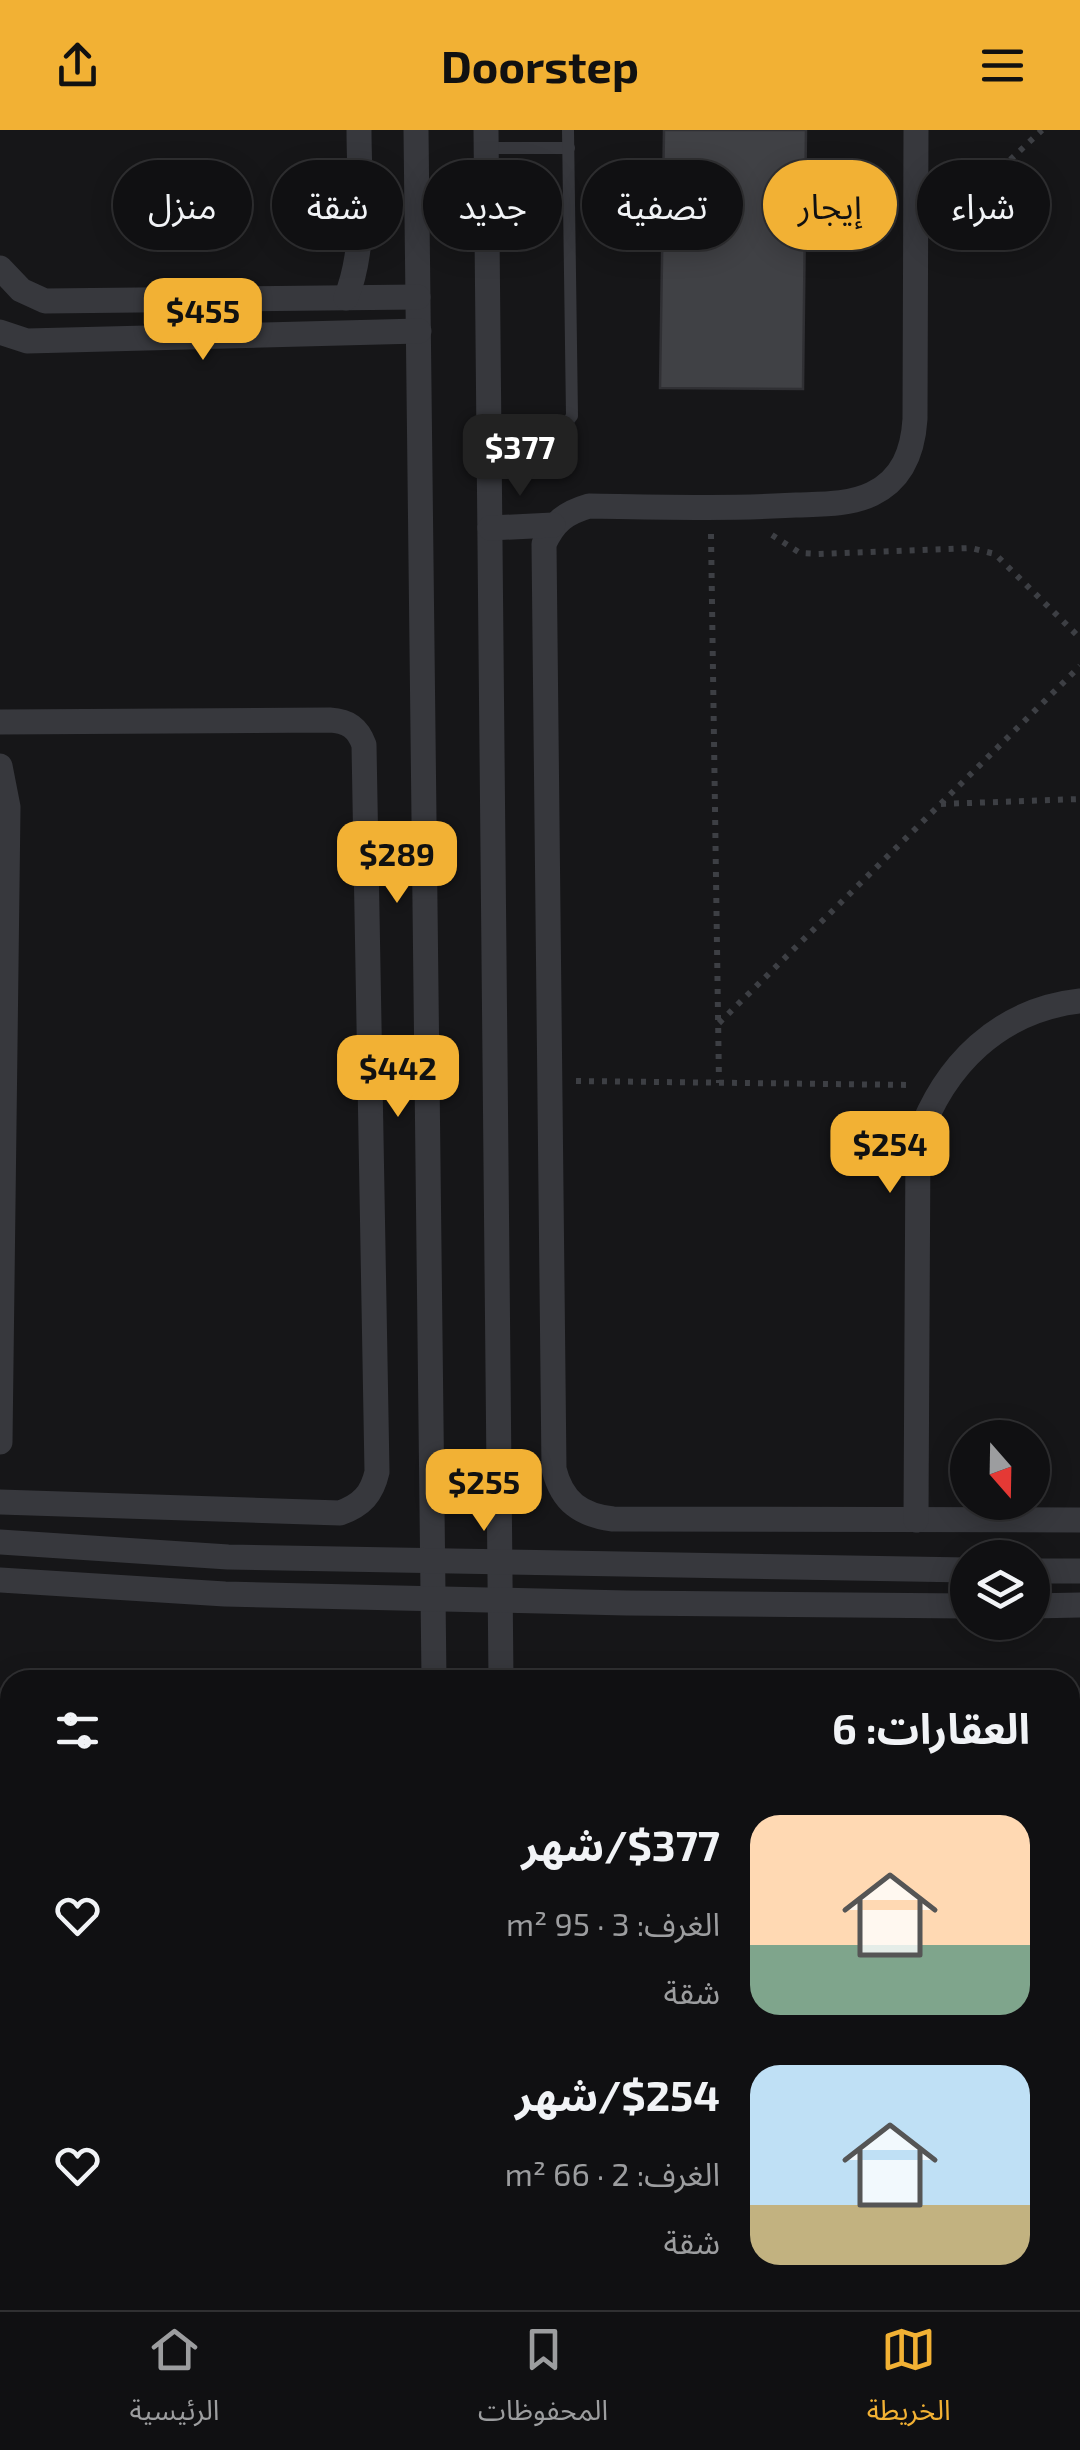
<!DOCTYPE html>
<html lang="ar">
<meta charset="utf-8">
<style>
:root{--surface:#101012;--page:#19191b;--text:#f1f3f6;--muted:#9c9d9f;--line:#303032;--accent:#f2b134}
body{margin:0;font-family:"Exo 2","Noto Sans Arabic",sans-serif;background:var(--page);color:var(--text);direction:rtl;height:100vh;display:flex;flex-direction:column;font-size:38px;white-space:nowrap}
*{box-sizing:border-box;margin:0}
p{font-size:32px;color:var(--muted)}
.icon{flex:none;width:55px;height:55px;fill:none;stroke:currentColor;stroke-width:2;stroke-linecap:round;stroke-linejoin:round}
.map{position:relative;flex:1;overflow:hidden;direction:ltr}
.details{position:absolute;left:0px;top:1540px;width:1080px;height:640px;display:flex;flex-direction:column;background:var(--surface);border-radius:30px 30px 0 0;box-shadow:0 5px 25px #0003,0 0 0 2px var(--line);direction:rtl}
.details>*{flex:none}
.banner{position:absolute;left:30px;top:30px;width:1020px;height:90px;direction:rtl;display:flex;gap:20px}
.needle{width:65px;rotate:160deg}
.fabs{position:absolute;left:950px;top:1290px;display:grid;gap:20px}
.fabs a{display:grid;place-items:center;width:100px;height:100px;border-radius:50%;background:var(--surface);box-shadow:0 5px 25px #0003,0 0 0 2px var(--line);font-size:50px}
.price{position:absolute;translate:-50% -85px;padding:0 22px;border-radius:20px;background:var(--accent);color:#111;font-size:32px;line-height:65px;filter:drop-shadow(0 2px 5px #0008)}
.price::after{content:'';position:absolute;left:50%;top:60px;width:30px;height:22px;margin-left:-15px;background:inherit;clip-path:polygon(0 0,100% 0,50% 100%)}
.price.selected{background:#222;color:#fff}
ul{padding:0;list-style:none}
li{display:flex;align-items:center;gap:30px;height:250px;padding:0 50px}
li span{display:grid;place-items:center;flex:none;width:280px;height:200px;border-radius:30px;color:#555}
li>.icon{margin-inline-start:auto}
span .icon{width:120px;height:120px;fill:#fffc;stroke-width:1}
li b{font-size:42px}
h2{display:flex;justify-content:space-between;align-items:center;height:120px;padding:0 50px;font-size:42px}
.chip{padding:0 35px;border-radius:45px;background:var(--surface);box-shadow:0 5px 25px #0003,0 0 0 2px var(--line);font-size:35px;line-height:90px}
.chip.selected{background:var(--accent);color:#111}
header{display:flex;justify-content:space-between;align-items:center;height:130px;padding:0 50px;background:var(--accent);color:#111;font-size:45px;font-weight:700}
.dock{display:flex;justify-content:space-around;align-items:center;height:140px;border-top:2px solid var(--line);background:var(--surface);font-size:28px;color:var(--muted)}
.dock a{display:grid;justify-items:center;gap:5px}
.dock .selected{color:var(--accent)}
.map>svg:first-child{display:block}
</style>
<header><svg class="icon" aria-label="menu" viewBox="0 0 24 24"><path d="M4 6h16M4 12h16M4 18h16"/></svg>Doorstep<svg class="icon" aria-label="share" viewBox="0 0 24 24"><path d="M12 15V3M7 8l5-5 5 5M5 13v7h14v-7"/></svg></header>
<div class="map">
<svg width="1080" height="2180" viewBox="0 0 1080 2180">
<rect width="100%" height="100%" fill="#161618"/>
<rect fill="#222225" x="1070" y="1867" width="10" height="277"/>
<polygon fill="#404145" stroke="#303034" stroke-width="2.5" points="664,0 806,0 803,259 660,258"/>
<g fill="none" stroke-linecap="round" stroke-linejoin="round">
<g stroke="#3d3f44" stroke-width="6" stroke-dasharray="5 8" stroke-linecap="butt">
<polyline points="944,92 1042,0"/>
<polyline points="711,404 719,953"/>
<polyline points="772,405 800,423 818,424 971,418 995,424 1080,508"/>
<polyline points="941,674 1080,669"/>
<polyline points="719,893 1080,536"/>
<polyline points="576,951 913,955"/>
</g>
<g stroke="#37383d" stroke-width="12">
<polyline points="486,18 569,18"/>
<path d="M489 322C526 317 549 320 572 286L568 0"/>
<polyline points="0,1817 5,1827 10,1972"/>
<polyline points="17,2170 17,2180"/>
</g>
<g stroke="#37383d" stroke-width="25">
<polyline points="416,0 434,1550"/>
<polyline points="486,0 501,1550"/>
<path d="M916 0 915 289C913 321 903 349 872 364 849 375 821 374 796 375 727 379 658 377 589 376 565 383 554 392 544 414L554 1339C562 1372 581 1385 613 1389L1080 1390"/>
<polyline points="0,138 21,160 45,171 418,167"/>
<path d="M346 168C367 115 359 57 359 0"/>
<polyline points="0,202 27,211 419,201"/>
<polyline points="490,398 553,395"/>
<path d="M0 592 330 590C348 591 358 598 364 615L377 1342C372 1364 362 1375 340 1383L0 1372"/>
<polyline points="0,636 8,677 0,1312"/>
<path d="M916 1390 918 1009C944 935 999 880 1080 871"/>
<polyline points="0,1412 228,1427 968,1440"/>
<polyline points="1032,1441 1080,1441"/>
<polyline points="0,1450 225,1464 627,1473 968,1476"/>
<polyline points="1032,1476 1080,1475"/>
<polyline points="444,2180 445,2170"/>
<polyline points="505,2180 507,2170"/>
</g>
</g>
</svg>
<div class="fabs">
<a><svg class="needle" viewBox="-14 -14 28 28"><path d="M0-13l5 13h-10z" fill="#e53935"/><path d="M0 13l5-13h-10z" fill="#9c9d9f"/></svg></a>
<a><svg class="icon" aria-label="layers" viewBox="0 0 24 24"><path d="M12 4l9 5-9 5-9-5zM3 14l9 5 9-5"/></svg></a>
</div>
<b class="price" style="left:203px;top:233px">$455</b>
<b class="price selected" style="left:520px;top:369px">$377</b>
<b class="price" style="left:397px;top:776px">$289</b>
<b class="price" style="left:398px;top:990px">$442</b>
<b class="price" style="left:890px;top:1066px">$254</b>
<b class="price" style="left:484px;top:1404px">$255</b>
<div class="banner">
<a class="chip">شراء</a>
<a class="chip selected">إيجار</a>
<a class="chip">تصفية</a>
<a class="chip">جديد</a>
<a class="chip">شقة</a>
<a class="chip">منزل</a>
</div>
<section class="details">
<h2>العقارات: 6<svg class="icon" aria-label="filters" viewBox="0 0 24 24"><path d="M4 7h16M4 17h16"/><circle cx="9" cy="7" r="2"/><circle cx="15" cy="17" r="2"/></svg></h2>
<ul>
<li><span style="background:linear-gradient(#ffd9b3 65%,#7fa58c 0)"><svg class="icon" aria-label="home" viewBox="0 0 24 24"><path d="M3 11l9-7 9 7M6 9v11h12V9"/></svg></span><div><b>$377/شهر</b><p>الغرف: 3 · 95 m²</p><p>شقة</p></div><svg class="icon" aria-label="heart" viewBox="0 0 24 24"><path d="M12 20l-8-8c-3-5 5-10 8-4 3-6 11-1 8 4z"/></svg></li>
<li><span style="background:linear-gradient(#bfe0f5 70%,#c2b280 0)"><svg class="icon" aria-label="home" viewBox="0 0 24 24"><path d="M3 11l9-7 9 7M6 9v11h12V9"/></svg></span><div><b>$254/شهر</b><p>الغرف: 2 · 66 m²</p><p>شقة</p></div><svg class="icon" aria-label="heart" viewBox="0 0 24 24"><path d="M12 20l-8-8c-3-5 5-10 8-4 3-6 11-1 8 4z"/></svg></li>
</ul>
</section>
</div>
<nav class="dock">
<a class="selected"><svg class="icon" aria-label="map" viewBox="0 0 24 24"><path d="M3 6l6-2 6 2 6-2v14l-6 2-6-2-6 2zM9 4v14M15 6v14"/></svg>الخريطة</a>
<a><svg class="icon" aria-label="saved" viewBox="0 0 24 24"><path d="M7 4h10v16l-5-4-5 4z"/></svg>المحفوظات</a>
<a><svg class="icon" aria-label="home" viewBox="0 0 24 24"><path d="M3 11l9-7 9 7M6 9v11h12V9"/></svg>الرئيسية</a>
</nav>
